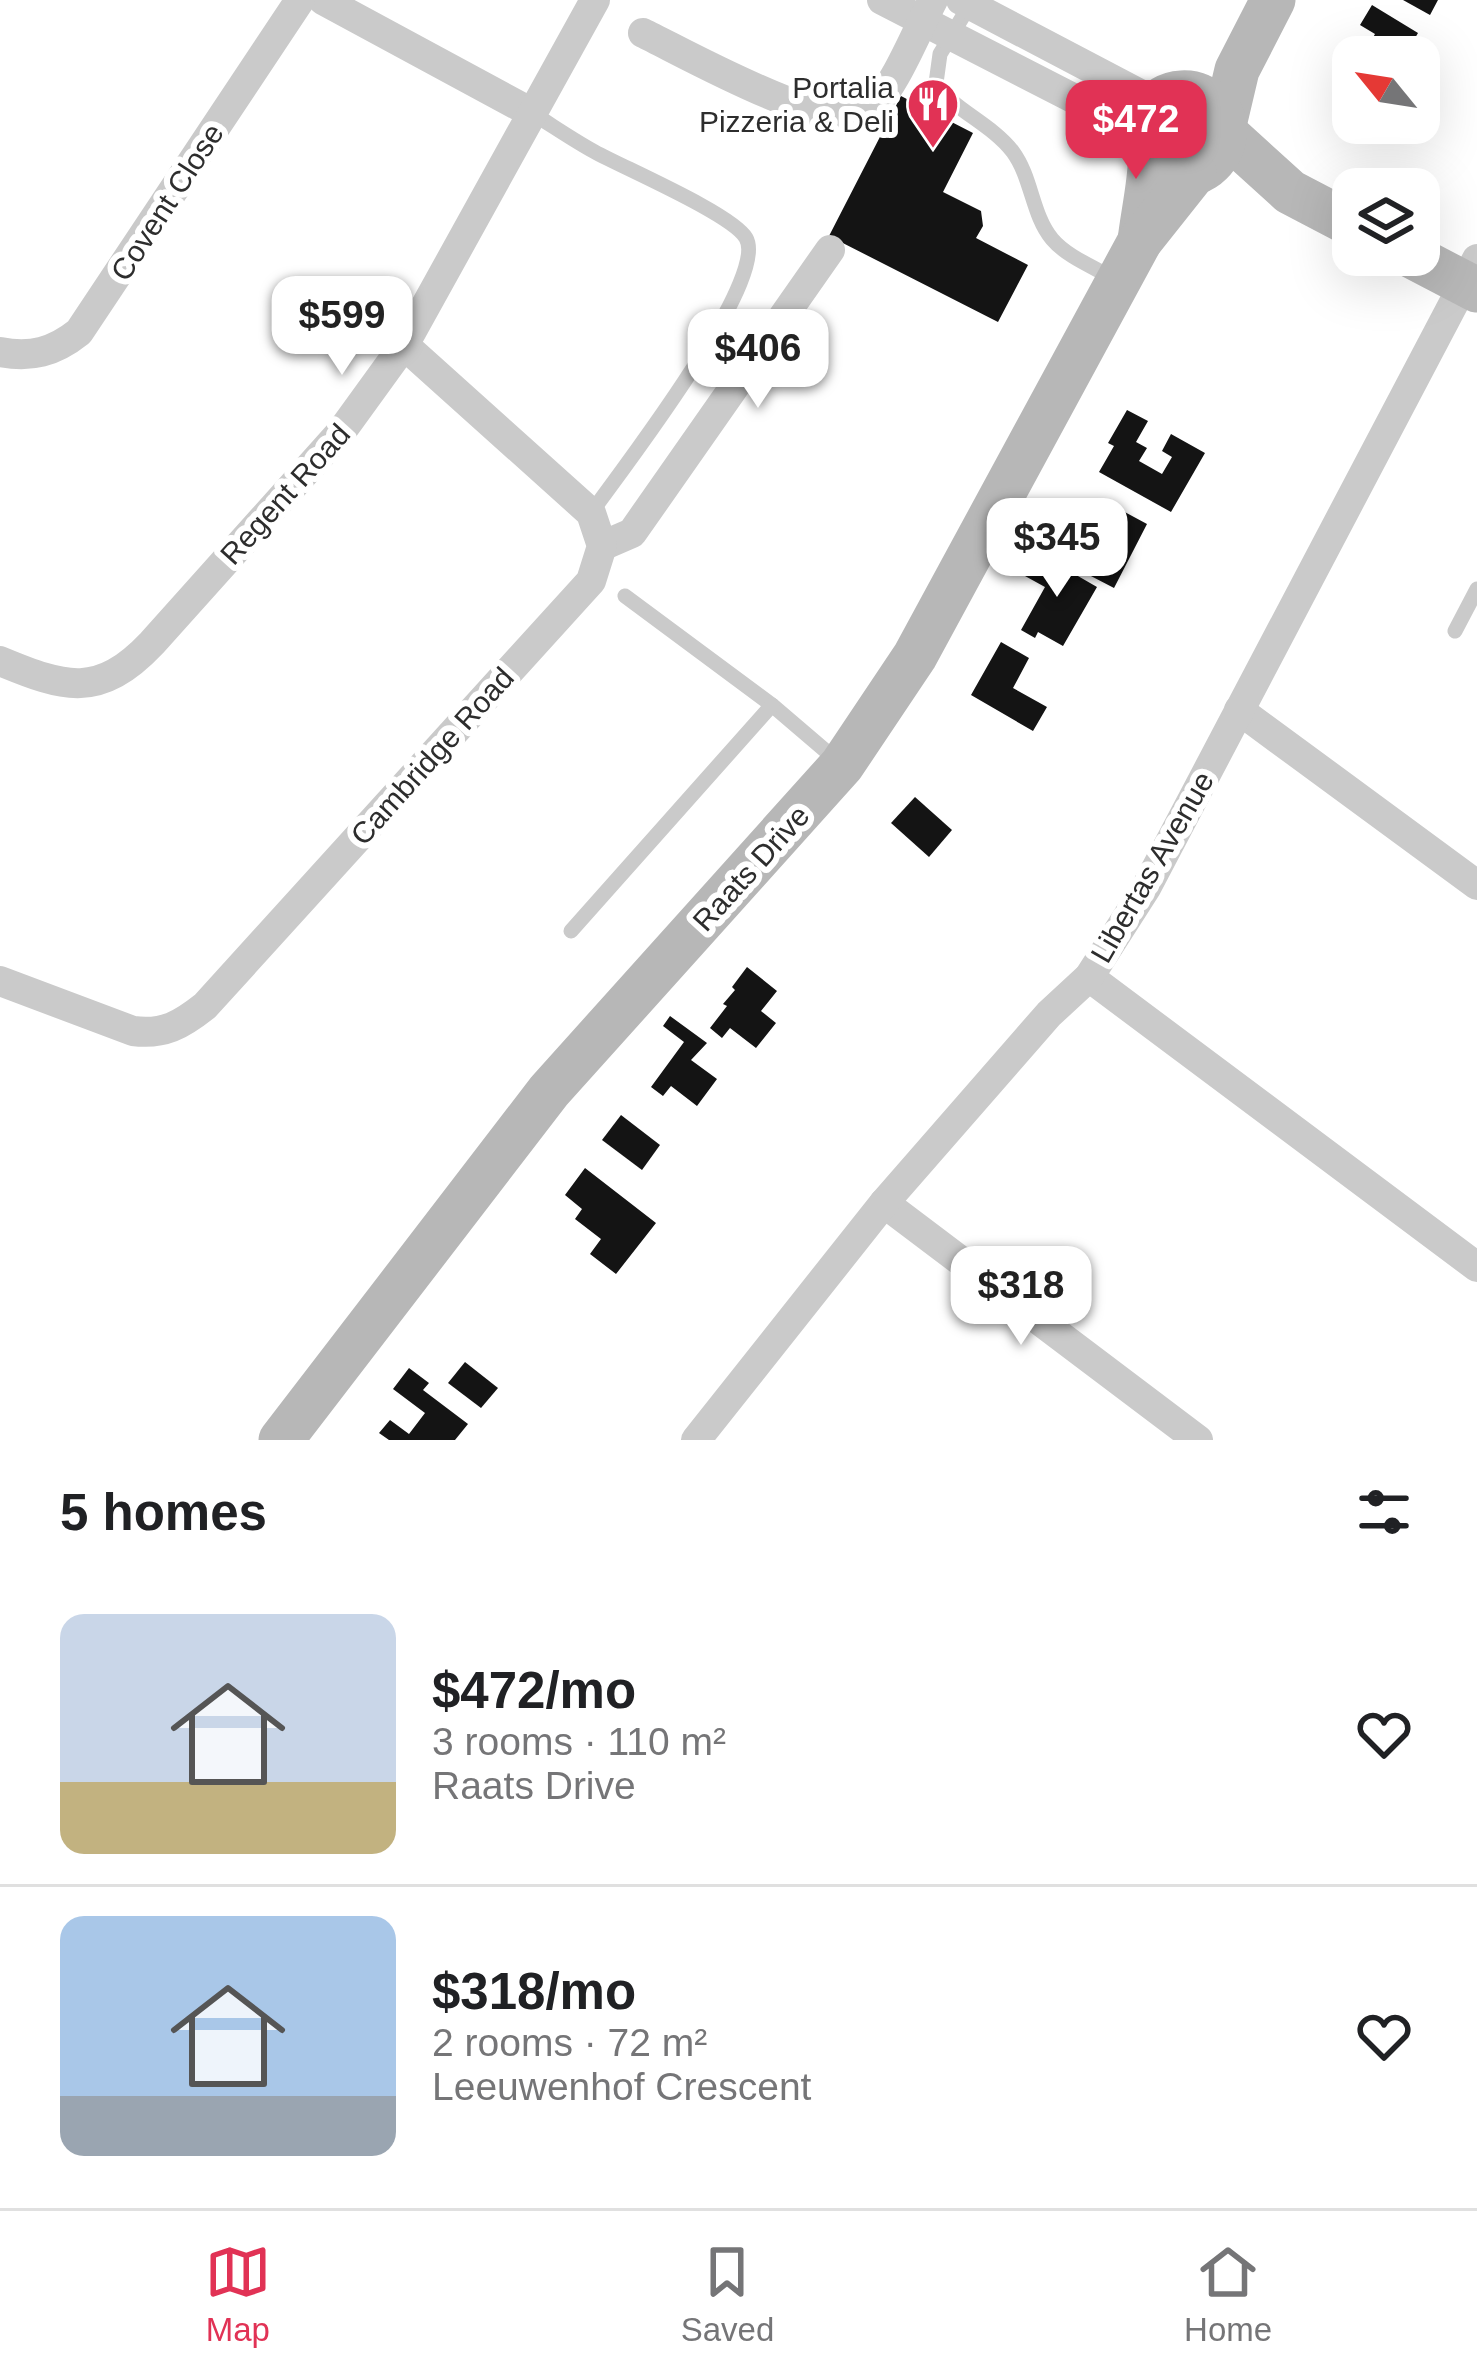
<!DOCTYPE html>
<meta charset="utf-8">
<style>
:root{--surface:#fff;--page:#f6f6f6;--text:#202124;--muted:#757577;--line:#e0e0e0;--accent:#e13255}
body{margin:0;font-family:Arial,sans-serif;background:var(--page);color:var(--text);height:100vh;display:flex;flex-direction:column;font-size:45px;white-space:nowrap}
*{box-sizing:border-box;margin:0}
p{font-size:39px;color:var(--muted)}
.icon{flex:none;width:66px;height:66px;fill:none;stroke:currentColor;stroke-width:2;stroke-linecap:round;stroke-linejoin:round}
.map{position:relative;height:1440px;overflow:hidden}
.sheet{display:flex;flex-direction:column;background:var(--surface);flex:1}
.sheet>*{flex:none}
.needle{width:78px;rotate:300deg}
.controls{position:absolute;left:1332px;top:36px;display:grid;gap:24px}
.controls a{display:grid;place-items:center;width:108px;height:108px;border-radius:24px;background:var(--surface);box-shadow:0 12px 48px #0002;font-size:60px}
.price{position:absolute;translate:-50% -102px;padding:0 27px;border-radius:24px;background:#fff;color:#222;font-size:39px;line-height:78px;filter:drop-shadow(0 3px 6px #0008)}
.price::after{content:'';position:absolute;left:50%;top:72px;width:36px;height:27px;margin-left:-18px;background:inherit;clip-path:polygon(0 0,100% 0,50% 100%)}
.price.current{background:var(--accent);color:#fff}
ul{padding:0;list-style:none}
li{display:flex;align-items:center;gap:36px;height:300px;padding:0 60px}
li+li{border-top:3px solid var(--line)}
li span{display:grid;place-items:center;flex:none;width:336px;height:240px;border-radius:24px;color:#555}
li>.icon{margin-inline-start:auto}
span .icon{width:144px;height:144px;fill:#fffc;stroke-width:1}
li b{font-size:51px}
h2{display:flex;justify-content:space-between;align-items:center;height:144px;padding:0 60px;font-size:51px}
.tabs{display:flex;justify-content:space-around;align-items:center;height:168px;border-top:3px solid var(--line);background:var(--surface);font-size:33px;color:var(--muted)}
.tabs a{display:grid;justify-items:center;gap:6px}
.tabs .current{color:var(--accent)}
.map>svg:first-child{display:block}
</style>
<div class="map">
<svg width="1477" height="1440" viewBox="0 0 1477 1440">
<rect width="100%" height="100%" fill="#fff"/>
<g fill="#141414">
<polygon points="1403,0 1438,0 1430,15"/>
<polygon points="1372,5 1418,33 1404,57 1362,57 1375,34 1360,25"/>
<polygon points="901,96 973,133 943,192 981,211 983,226 976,238 1028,265 998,322 829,236"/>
<polygon points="1127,410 1148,421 1136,442 1147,448 1139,461 1162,474 1172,457 1162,451 1171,434 1205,453 1171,512 1099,472 1114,446 1108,443"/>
<polygon points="1121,510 1147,524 1114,588 1039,549 1047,533 1094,558 1106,528 1111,530"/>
<polygon points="1038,553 1097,587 1063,646 1038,632 1035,638 1021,630 1045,587 1025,576"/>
<polygon points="1001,642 1029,658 1013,688 1047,707 1033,731 971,695"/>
<polygon points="915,797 952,830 929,857 891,823"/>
<polygon points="747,967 777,991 761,1011 776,1023 756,1048 730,1028 722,1038 710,1028 727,1006 723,1004 735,990 732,987"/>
<polygon points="670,1016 707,1043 691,1060 717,1079 697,1106 671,1086 663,1096 651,1087 684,1042 663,1026"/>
<polygon points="621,1115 660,1145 642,1170 602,1140"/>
<polygon points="585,1168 656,1223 616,1274 590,1254 601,1239 575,1219 582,1209 565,1195"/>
<polygon points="465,1362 498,1388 481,1408 448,1383"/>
<polygon points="409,1368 429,1383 423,1390 468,1424 455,1440 389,1440 379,1433 390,1420 409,1434 425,1413 393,1389"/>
</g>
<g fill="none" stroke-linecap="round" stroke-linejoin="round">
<g stroke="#cacaca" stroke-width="15">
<path d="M971 3 940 54 936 83C951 109 991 123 1013 152 1032 178 1032 215 1052 239 1067 257 1096 268 1116 280"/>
<path d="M532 113C553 126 573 140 595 152 624 168 732 214 746 238 770 279 620 472 591 513"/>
<polyline points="625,596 772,705 841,764"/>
<polyline points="1455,631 1477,589"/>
<polyline points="571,931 772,705"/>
</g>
<g stroke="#cacaca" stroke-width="30">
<polyline points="323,0 532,113"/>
<polyline points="882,0 1143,134"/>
<polyline points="961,0 1157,103"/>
<path d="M643 33C683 52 832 137 867 112 893 93 917 30 933 0"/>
<path d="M0 352C31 358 54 352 79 332L300 0"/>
<polyline points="602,546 632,533 830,250"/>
<path d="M0 661C65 688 99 699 152 643L341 432 404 345 595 0"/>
<polyline points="1239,710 1477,885"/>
<polyline points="1089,977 1477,1267"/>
<path d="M0 981 133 1031C164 1035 181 1025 205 1006L591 581 602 546 591 513 404 345"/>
<polyline points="884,1203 1198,1440"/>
<polyline points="696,1440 884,1203 1049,1014 1089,977 1146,888 1477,259"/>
</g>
<g stroke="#b7b7b7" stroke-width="45">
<polyline points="1224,125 1237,70 1273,0"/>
<polyline points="1225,133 1290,192 1353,225"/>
<path d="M1140 241C1142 220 1152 174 1150 156 1147 133 1136 115 1164 98 1174 92 1189 91 1200 96 1259 120 1201 213 1150 156"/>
<polyline points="1410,255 1477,290"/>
<polyline points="281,1440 549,1091 842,765 915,656 1140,241 1194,173"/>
</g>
</g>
<defs>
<g id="restaurant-pin" transform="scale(2.7)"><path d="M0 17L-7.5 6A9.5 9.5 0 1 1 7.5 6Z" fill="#e13255" stroke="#fff"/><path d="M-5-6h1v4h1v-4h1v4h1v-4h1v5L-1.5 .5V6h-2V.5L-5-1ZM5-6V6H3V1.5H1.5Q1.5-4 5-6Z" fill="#fff"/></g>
</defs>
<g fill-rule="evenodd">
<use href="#restaurant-pin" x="933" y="104"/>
</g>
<g text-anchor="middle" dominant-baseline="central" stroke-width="12" stroke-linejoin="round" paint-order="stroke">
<g font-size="30" fill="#2d2d2d" stroke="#fff" text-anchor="end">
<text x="894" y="87">Portalia<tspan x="894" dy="34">Pizzeria &amp; Deli</tspan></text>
</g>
<g font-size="30" fill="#2d2d2d" stroke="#fff">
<text transform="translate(167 202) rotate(-57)">Covent Close</text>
<text transform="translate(285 494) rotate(-48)">Regent Road</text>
<text transform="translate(432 756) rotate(-48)">Cambridge Road</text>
<text transform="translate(1152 867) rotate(-60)">Libertas Avenue</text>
<text transform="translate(751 868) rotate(-48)">Raats Drive</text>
</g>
</g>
</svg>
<div class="controls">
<a><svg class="needle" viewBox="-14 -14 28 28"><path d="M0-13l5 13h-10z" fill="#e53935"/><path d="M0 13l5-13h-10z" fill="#757577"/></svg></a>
<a><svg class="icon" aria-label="layers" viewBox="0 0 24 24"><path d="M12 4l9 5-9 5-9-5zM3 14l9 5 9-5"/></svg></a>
</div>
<b class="price current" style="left:1136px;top:182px">$472</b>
<b class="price" style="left:342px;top:378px">$599</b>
<b class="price" style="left:758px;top:411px">$406</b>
<b class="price" style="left:1057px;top:600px">$345</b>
<b class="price" style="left:1021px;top:1348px">$318</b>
</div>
<section class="sheet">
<h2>5 homes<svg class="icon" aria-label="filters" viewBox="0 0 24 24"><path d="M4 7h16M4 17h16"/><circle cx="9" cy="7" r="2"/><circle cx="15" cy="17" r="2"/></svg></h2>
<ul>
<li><span style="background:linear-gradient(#c9d6e8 70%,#c2b280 0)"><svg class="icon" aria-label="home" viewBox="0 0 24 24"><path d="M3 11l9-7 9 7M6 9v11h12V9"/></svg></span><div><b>$472/mo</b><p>3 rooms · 110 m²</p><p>Raats Drive</p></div><svg class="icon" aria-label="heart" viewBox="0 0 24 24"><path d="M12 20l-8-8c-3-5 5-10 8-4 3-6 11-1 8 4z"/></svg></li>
<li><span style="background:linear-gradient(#a9c7e8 75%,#9aa5b1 0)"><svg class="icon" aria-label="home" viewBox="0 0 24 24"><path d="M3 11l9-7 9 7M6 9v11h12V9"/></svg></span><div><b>$318/mo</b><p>2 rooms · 72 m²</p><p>Leeuwenhof Crescent</p></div><svg class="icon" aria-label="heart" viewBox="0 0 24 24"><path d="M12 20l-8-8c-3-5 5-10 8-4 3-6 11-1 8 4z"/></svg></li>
</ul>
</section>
<nav class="tabs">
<a class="current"><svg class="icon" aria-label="map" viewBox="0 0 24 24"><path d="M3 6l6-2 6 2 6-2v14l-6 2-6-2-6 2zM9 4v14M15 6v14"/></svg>Map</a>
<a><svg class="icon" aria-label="saved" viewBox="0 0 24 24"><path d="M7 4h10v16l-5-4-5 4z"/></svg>Saved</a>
<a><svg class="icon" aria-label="home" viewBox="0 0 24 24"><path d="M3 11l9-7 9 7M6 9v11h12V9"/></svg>Home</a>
</nav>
